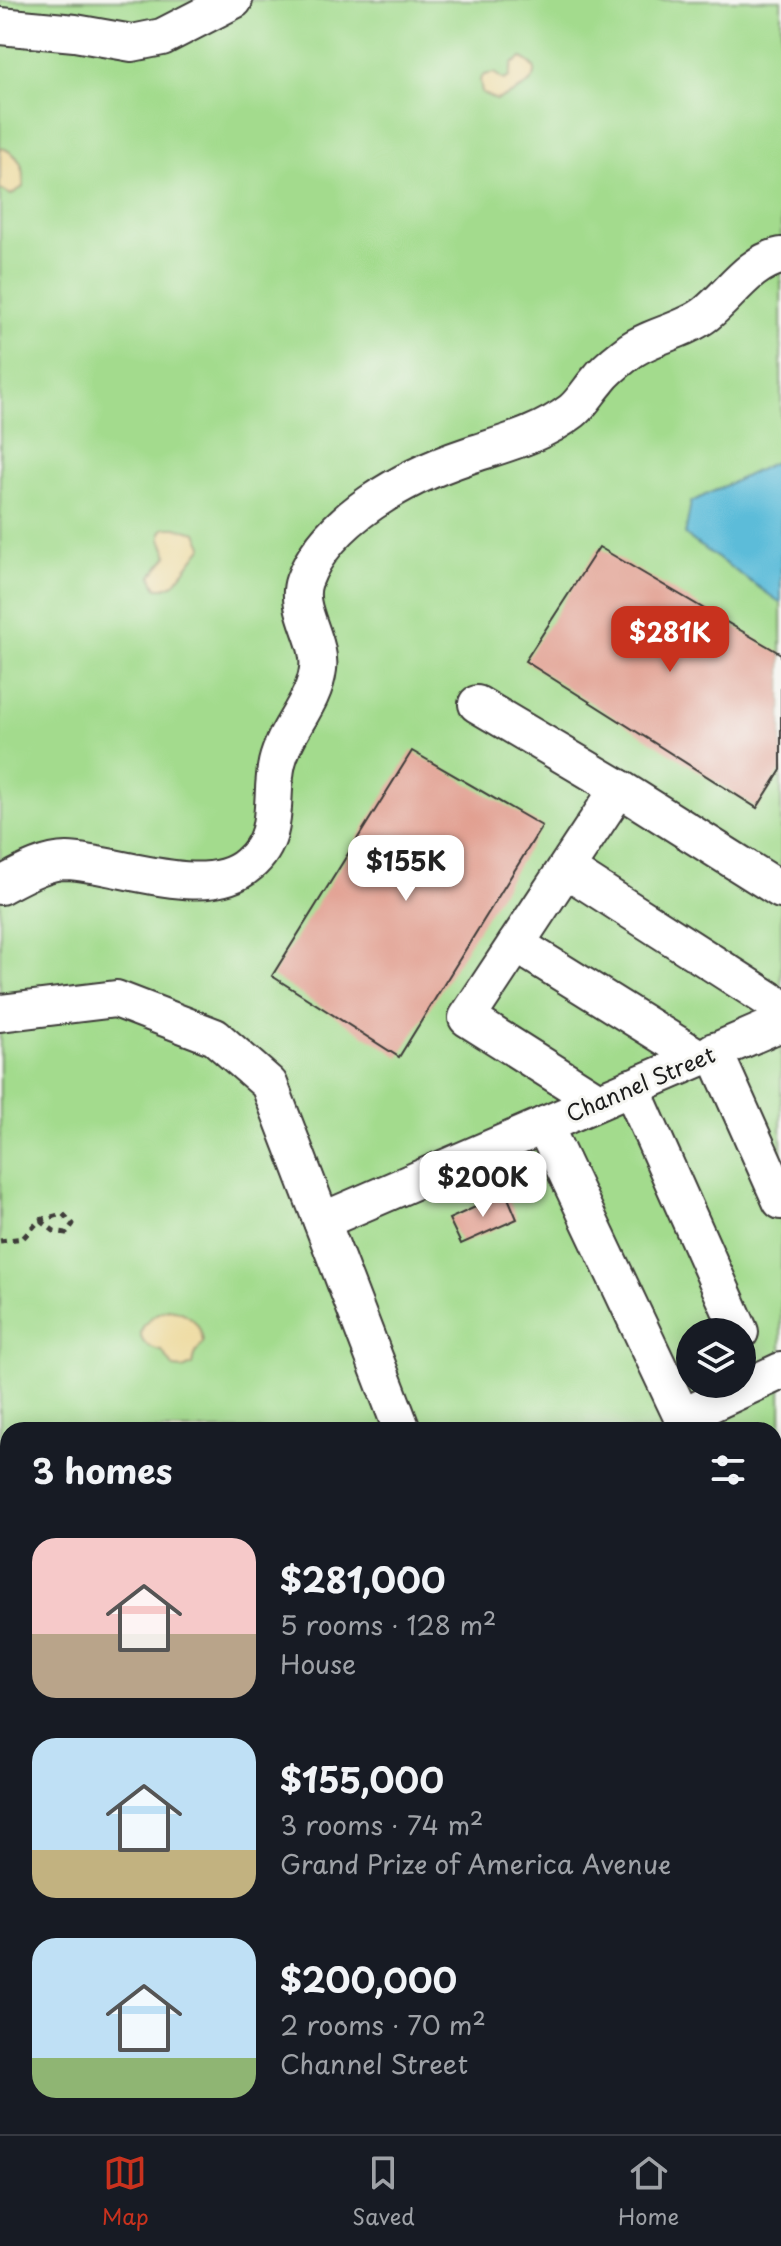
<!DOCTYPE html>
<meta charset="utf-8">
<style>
:root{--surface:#171b24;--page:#242831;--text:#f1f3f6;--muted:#9ea1a6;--line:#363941;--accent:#c8321e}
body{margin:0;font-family:"Playpen Sans",sans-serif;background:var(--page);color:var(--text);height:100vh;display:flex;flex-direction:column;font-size:30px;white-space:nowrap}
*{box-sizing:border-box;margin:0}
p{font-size:26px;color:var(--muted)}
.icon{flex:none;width:44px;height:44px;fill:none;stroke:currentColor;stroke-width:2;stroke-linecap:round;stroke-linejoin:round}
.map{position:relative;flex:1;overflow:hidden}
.drawer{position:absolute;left:0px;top:1422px;width:782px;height:712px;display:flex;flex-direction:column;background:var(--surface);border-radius:24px 24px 0 0;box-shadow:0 4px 20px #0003}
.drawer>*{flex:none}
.fabs{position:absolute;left:676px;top:1318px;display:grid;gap:16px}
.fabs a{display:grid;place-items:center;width:80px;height:80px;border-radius:50%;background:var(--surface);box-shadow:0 4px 20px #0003;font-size:40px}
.price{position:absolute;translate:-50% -68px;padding:0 18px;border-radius:16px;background:#fff;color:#222;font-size:26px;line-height:52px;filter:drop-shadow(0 2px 4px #0008)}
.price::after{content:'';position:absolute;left:50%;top:48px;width:24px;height:18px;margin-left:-12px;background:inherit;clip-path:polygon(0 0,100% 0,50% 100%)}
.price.active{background:var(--accent);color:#fff}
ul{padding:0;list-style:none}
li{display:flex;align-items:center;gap:24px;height:200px;padding:0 32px}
li span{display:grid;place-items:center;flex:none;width:224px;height:160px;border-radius:24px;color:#555}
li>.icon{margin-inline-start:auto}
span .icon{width:96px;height:96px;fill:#fffc;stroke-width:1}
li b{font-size:34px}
h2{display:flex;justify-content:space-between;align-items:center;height:96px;padding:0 32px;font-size:34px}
.tab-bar{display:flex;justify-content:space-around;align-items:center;height:112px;border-top:2px solid var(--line);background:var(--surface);font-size:22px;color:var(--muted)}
.tab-bar a{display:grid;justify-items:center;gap:4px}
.tab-bar .active{color:var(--accent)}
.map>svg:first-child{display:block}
</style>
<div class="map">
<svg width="781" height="2134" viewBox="0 0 781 2134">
<rect width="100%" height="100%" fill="#f6f6f2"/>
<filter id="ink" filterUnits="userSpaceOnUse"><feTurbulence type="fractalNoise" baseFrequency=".0125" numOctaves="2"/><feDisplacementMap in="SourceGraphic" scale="16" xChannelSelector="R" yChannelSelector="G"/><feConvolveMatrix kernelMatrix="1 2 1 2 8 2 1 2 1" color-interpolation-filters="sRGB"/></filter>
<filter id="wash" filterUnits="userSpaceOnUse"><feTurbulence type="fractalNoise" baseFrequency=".006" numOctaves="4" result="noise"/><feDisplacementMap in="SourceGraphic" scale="32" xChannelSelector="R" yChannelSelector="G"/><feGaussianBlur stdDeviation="1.8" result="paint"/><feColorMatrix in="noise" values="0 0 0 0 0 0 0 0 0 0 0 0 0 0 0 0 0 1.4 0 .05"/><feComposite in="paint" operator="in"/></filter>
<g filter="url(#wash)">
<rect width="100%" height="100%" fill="#efebd7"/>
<path fill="#a3db8d" stroke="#607c54" stroke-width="2" fill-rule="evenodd" d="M0 0H781V2134H0ZM690 1332H742V1384H690ZM8 1430H774V2126H8Z"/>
<g fill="#eeda9e" stroke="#857b5d" stroke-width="2">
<path d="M522 58C557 75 513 95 496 100L482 93 480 80 484 75 494 73 504 80 509 77 512 64Z"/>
<path d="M0 147C19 154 27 167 23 187L11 195 0 189Z"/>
<polygon points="165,528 176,528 197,533 203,546 174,584 165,588 157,588 151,576 168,556 161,539 161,532"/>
<path d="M169 1309C189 1312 201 1322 203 1343L194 1355 192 1365 183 1369 174 1368 162 1351C125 1344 143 1315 169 1309Z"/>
</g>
<g fill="#5bbcd9" stroke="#3c6c7a" stroke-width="2">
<polygon points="781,459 781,603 685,535 691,502"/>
<polygon points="781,1643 781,1764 774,1765 774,1646"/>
<polygon points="774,2067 781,2074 781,2108 774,2108"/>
</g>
<g id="blocks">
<g fill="#e19d8e">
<polygon points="599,547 781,654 781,770 757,808 525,661"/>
<polygon points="412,751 542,826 399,1057 272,976"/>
<polygon points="506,1193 517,1219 461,1244 449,1219"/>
</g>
</g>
</g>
<g filter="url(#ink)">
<use href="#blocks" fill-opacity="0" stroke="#3c3b38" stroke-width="2"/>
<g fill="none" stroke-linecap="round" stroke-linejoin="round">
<g stroke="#3c3b38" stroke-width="40">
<g id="minor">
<polyline points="0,26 75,33 132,43 162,37 234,0"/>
<polyline points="477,704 619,788"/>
<polyline points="566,869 781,1007"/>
<path d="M0 886C21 875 44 861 67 861 119 863 207 902 249 864 282 836 269 798 277 763 285 729 314 704 318 669 322 640 294 609 304 581 327 518 407 476 467 456 503 444 541 435 572 411 582 403 590 389 599 379 607 368 620 359 630 351 650 336 684 331 706 314 731 294 749 263 781 256"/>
<polyline points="516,944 699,1058"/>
<polyline points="0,1013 116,999 215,1037 269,1084 402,1430"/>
<polyline points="714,1051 781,1201"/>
<polyline points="631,1087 740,1332"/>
<polyline points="598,1101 467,1018 619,788 781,890"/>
<polyline points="544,1125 682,1417 781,1371"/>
<polyline points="322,1221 781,1023"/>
<polyline points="774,1538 781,1535"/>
</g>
</g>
<g stroke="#3c3b38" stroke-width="5" stroke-dasharray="6 6" stroke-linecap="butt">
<polyline points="0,1241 23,1238 40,1220 63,1214 73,1224 66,1233 54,1231 40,1220"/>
<polyline points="774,1893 781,1893"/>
</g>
<use href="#minor" stroke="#fff" stroke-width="36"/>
</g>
</g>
<g text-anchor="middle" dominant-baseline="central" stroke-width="6" stroke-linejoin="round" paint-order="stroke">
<g font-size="22" fill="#1c1c1c" stroke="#f6f6f2">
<text transform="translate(640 1083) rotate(-23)">Channel Street</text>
</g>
</g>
</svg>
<div class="fabs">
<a><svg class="icon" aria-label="layers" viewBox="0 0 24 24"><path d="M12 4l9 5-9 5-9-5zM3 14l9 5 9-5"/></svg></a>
</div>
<b class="price active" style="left:670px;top:674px">$281K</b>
<b class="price" style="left:406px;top:903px">$155K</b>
<b class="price" style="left:483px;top:1219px">$200K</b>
<section class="drawer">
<h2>3 homes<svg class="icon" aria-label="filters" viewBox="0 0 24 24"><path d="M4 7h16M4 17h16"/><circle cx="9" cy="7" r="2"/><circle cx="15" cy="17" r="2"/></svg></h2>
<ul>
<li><span style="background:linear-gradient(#f6c9c9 60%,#b9a48a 0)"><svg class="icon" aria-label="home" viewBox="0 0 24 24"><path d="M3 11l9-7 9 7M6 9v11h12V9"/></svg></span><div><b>$281,000</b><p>5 rooms · 128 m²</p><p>House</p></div></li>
<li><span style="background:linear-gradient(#bfe0f5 70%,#c2b280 0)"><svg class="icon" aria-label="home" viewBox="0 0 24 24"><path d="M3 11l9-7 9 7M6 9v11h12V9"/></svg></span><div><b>$155,000</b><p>3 rooms · 74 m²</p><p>Grand Prize of America Avenue</p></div></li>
<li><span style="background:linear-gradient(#bfe0f5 75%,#8fb573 0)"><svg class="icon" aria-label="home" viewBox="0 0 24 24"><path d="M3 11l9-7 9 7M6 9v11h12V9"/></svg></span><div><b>$200,000</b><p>2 rooms · 70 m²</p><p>Channel Street</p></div></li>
</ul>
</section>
</div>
<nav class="tab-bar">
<a class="active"><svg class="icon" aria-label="map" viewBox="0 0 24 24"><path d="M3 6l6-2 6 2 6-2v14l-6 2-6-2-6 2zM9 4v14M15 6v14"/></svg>Map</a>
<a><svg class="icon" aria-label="saved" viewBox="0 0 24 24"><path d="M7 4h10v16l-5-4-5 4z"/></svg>Saved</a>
<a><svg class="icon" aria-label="home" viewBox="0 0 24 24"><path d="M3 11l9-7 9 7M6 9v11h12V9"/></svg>Home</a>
</nav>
